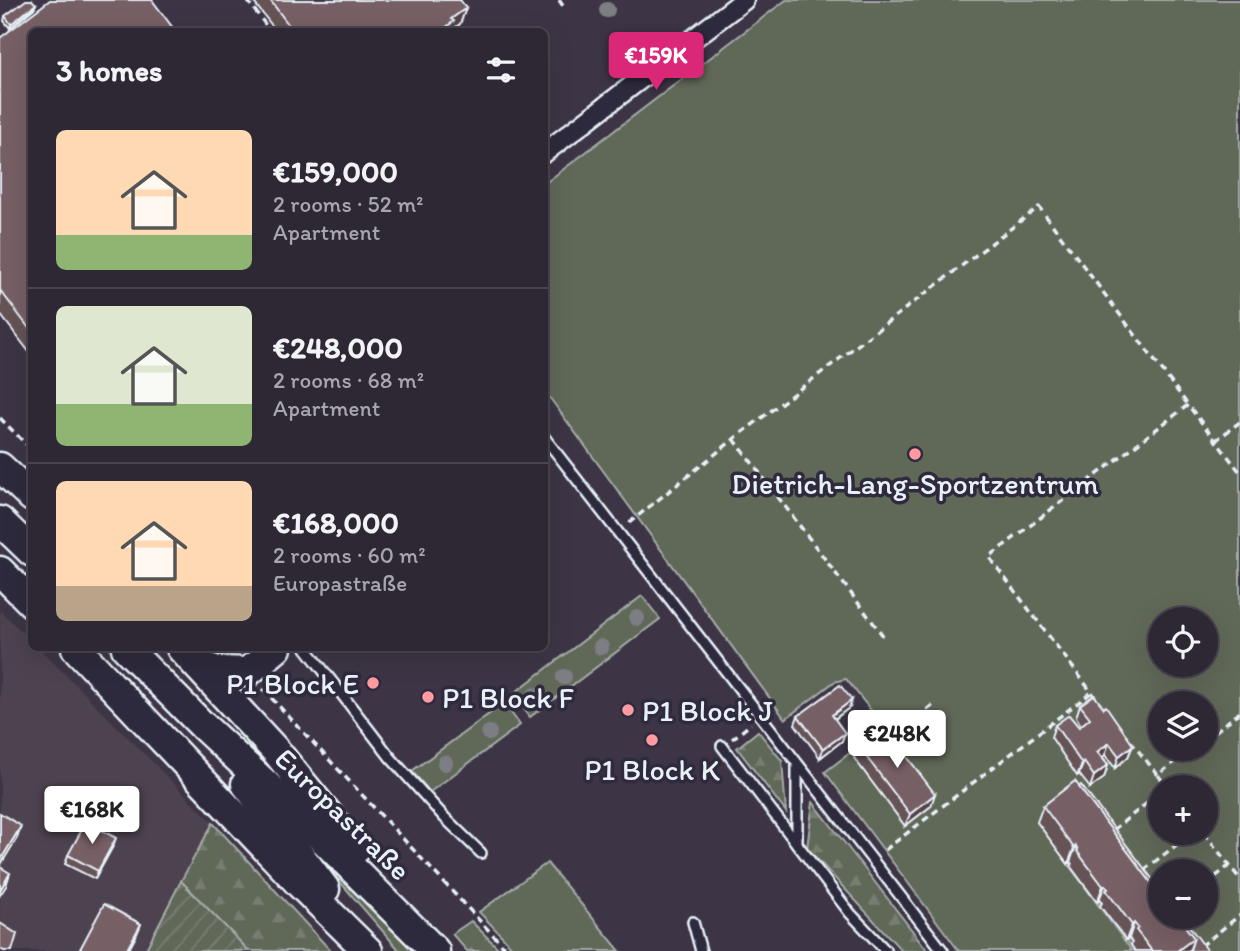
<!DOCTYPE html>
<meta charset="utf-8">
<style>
:root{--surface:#2e2834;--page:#36303c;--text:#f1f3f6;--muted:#a7a6ac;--line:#49444f;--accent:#db2777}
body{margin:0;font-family:Itim,sans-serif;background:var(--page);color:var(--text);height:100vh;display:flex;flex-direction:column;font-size:26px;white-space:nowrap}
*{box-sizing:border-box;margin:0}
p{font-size:23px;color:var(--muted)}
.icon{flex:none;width:38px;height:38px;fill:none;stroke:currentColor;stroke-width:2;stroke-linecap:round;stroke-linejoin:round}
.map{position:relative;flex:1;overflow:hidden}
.sheet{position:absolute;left:28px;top:28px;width:520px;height:623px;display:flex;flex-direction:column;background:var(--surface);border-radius:10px;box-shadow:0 7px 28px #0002,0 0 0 2px var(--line)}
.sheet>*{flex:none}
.fabs{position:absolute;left:1148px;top:607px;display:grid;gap:14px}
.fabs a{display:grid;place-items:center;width:70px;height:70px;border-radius:50%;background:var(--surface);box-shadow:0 7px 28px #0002,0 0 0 2px var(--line);font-size:35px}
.price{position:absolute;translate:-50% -60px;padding:0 16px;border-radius:7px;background:#fff;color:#222;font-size:23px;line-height:46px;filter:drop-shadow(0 2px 4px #0008)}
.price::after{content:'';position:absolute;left:50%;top:42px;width:21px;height:16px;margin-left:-10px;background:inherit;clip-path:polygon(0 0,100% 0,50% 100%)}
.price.active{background:var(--accent);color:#fff}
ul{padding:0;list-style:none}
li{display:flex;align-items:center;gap:21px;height:175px;padding:0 28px}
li+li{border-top:2px solid var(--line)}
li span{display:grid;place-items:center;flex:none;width:196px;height:140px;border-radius:10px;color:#555}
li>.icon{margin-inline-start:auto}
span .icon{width:84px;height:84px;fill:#fffc;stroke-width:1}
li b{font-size:30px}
h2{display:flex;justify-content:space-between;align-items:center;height:84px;padding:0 28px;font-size:30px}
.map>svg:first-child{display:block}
</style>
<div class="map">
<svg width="1240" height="951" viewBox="0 0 1240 951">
<defs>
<pattern id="forest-firs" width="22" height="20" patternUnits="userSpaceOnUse" patternTransform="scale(1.75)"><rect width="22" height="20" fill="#616759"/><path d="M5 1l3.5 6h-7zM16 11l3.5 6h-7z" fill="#787d72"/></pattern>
<pattern id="garden-furrows" width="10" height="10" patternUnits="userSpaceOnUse" patternTransform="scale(1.75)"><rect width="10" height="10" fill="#616759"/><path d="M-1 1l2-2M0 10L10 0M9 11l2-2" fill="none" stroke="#787d72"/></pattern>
</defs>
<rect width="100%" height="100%" fill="#3d3545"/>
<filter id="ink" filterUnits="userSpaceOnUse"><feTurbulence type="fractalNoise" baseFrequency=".0143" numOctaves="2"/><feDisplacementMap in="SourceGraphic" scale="14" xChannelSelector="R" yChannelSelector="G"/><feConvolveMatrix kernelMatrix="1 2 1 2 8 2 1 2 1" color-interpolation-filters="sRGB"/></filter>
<g filter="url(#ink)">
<polygon fill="#4e424f" points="0,611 31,640 32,648 39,648 213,823 150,951 0,951"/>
<g fill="#616759" stroke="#a4aca8" stroke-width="2" fill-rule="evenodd">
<path d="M786 0H1240V951H1135L1037 822 1132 951H959L825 772 877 732 873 713 846 679 834 682 785 719 544 390V184ZM1160 620H1206V665H1160ZM1160 704H1206V749H1160ZM1160 788H1206V833H1160ZM1160 872H1206V917H1160Z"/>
<polygon points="642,596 660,619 530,717 513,694"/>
<polygon points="504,703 520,725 430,792 412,771"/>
<polygon points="325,855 421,951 400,951 320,859"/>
<polygon points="547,863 620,951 516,951 479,912"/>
</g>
<g fill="url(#forest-firs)" stroke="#a4aca8" stroke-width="2">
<polygon points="758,731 782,761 786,812 737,748"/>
<polygon points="813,802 928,951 902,951 807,848"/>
<polygon points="213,823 331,951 249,951 181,881"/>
<polygon points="471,921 501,951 467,951 452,934"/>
</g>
<polygon fill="url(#garden-furrows)" stroke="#a4aca8" stroke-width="2" points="181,881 249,951 145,951"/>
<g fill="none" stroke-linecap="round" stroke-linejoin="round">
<g stroke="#e8f1f8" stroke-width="14">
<g id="service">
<polyline points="544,437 943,951"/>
<polyline points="306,648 390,757 445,818 481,853"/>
<polyline points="722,746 850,913 886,951"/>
<polyline points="797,844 797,765"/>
<polyline points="693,922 701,951"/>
</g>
</g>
<g stroke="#e8f1f8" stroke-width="23">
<polyline id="minor" points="544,153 744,0"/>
</g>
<g stroke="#e8f1f8" stroke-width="33">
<g id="primary">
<polyline points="0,467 32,497"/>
<polyline points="0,521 32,552"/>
<polyline points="0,571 32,603"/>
<polyline points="76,648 301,885 368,951"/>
<polyline points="126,648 203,726 301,817 435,951"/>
<polyline points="181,648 275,750 356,849"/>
<polyline points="197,664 218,671 248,672 277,648"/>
<polyline points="246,784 325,889"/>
</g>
</g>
<g stroke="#e8f1f8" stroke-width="3.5" stroke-dasharray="7 5" stroke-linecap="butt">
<polyline points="247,0 271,32"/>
<polyline points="559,0 563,6"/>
<polyline points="0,418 32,450"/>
<polyline points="734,439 884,637"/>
<polyline points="1215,441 1240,422"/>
<polyline points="629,523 734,439 1039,207 1188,405"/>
<polyline points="263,689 508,951"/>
<polyline points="1096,698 989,557 1188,405 1240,472"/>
<polyline points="1123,732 1158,775 1192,749"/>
<polyline points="732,739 751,724"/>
<polyline points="889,739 935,704"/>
<polyline points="1206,739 1240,712"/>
<polyline points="1158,775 1168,788"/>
<polyline points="1113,830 1160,793"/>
<polyline points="1204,833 1240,879"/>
<polyline points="885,850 1092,692"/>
<polyline points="1144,870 1192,833"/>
<polyline points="1206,884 1229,866"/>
<polyline points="1201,946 1240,915"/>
</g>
<use href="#service" stroke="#2f2a3d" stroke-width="9"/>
<use href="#minor" stroke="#2f2a3d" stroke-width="18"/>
<use href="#primary" stroke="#2f2a3d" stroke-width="28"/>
</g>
<g fill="#7d7e84">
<circle cx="607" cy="10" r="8"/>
<circle cx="637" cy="618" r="8"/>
<circle cx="601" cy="647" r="8"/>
<circle cx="564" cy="677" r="8"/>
<circle cx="535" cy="695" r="8"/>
<circle cx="489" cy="733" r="8"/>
<circle cx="445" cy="763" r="8"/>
</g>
<g fill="#655257" stroke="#e8f1f8" stroke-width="2">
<polygon points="252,0 460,0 466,8 460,24 450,32 277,32"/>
<polygon points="36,4 34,8 10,28 4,21 5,16"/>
<polygon points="32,32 32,352 30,353 0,314 0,38"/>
<polygon points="1080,705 1133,745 1128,757 1115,768 1105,755 1102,757 1108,765 1104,778 1090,788 1079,774 1077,776 1051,737 1055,725 1079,727 1081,725 1076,717"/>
<polygon points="849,708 835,719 842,741 820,758 795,724 798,716"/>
<polygon points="858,746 931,806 905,826 854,758"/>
<polygon points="1043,806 1208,951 1135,951 1131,945 1132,943 1129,938 1126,940 1100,906 1102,903 1099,900 1097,902 1071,867 1072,864 1070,862 1068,864 1037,822"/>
<polygon points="113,846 95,879 65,864 68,855"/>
</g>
<g fill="#534247" stroke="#e8f1f8" stroke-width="2">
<polygon points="36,4 34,8 10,28 11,24"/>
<polygon points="466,8 460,24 450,31 440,32 451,19"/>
<polygon points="852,700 849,708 829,723 832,715"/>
<polygon points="845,733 842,741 820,758 823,749"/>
<polygon points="1109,743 1105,755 1093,764 1097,752"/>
<polygon points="1133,745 1128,757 1115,768 1119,756"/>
<polygon points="1084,762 1079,774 1077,776 1082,764"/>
<polygon points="1108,765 1104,778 1090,788 1094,776"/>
<polygon points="935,794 931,806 905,826 910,814"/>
<polygon points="21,826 17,838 0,866 0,861"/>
<polygon points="116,838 113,846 95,879 98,871"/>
<polygon points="1076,846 1070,862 1068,864 1074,848"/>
<polygon points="10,873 6,886 0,895 0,890"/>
<polygon points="1105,885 1099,900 1097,902 1103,886"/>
<polygon points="1134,923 1129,938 1126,940 1132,925"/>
<polygon points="141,924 136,936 128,951 126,951"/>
<polygon points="1194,938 1189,951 1177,951"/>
</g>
<g fill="#765f65" stroke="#e8f1f8" stroke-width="2">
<polygon points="26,0 32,0 36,4 11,24 5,16"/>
<polygon points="50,0 152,0 176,32 32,32 32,332 0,290 0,38"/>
<polygon points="270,0 460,0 466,8 451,19 454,21 440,32 294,32"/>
<polygon points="840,685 852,700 832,715 845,733 823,749 798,716"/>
<polygon points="1094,695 1104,708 1106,706 1133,745 1119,756 1109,743 1097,752 1108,765 1094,776 1084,762 1082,764 1055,725 1069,715 1079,727 1090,718 1080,705"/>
<polygon points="884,726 935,794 910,814 858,746"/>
<polygon points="1075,781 1160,894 1160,917 1178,917 1194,938 1177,951 1152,951 1136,930 1138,928 1134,923 1132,925 1106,890 1108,889 1105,885 1103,886 1077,851 1078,850 1076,846 1074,848 1043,806"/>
<polygon points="1081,785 1160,889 1160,894 1079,787"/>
<polygon points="0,813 21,826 0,861"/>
<polygon points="86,822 116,838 98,871 68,855"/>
<polygon points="0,867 10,873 0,890"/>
<polygon points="104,904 141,924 126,951 79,951"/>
<polygon points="1178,917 1182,917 1208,951 1188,951 1190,950 1194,938"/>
<polygon points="0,923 17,934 12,951 4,951 0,949"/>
</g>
</g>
<g fill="#ff9aa2" stroke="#2f2a3d" stroke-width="2.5">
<circle cx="915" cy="454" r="7"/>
<circle cx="373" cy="683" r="7"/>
<circle cx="428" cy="697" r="7"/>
<circle cx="628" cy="710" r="7"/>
<circle cx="652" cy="740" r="7"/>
</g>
<g text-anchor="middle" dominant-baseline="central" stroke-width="7" stroke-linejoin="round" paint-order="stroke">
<g font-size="30" fill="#e8f1f8" stroke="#2f2a3d">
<text x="915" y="483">Dietrich-Lang-Sportzentrum</text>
<text x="359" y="683" text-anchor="end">P1 Block E</text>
<text x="442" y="697" text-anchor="start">P1 Block F</text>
<text x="642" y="710" text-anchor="start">P1 Block J</text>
<text x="652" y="769">P1 Block K</text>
</g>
<g font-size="30" fill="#e8f1f8" stroke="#2f2a3d">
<text transform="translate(343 814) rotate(44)">Europastraße</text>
</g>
</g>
</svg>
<div class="fabs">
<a><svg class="icon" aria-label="locate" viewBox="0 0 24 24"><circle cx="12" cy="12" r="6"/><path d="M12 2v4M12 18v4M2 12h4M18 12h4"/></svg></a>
<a><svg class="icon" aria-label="layers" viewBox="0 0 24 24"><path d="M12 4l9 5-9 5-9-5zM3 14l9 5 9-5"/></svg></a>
<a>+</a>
<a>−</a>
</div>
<b class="price active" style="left:656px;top:92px">€159K</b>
<b class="price" style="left:897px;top:770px">€248K</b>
<b class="price" style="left:92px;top:846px">€168K</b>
<section class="sheet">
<h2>3 homes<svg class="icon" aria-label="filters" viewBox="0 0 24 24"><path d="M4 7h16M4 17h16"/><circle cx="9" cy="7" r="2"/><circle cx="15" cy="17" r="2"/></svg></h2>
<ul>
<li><span style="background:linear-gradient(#ffd9b3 75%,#8fb573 0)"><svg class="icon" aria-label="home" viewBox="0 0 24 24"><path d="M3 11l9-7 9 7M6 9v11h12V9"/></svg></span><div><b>€159,000</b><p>2 rooms · 52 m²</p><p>Apartment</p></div></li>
<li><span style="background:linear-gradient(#dfe7d0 70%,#8fb573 0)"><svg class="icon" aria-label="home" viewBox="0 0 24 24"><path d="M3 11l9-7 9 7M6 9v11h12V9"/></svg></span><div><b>€248,000</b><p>2 rooms · 68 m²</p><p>Apartment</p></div></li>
<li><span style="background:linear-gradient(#ffd9b3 75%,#b9a48a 0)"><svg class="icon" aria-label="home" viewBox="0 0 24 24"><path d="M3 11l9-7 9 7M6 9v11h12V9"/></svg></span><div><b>€168,000</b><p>2 rooms · 60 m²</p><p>Europastraße</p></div></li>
</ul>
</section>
</div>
